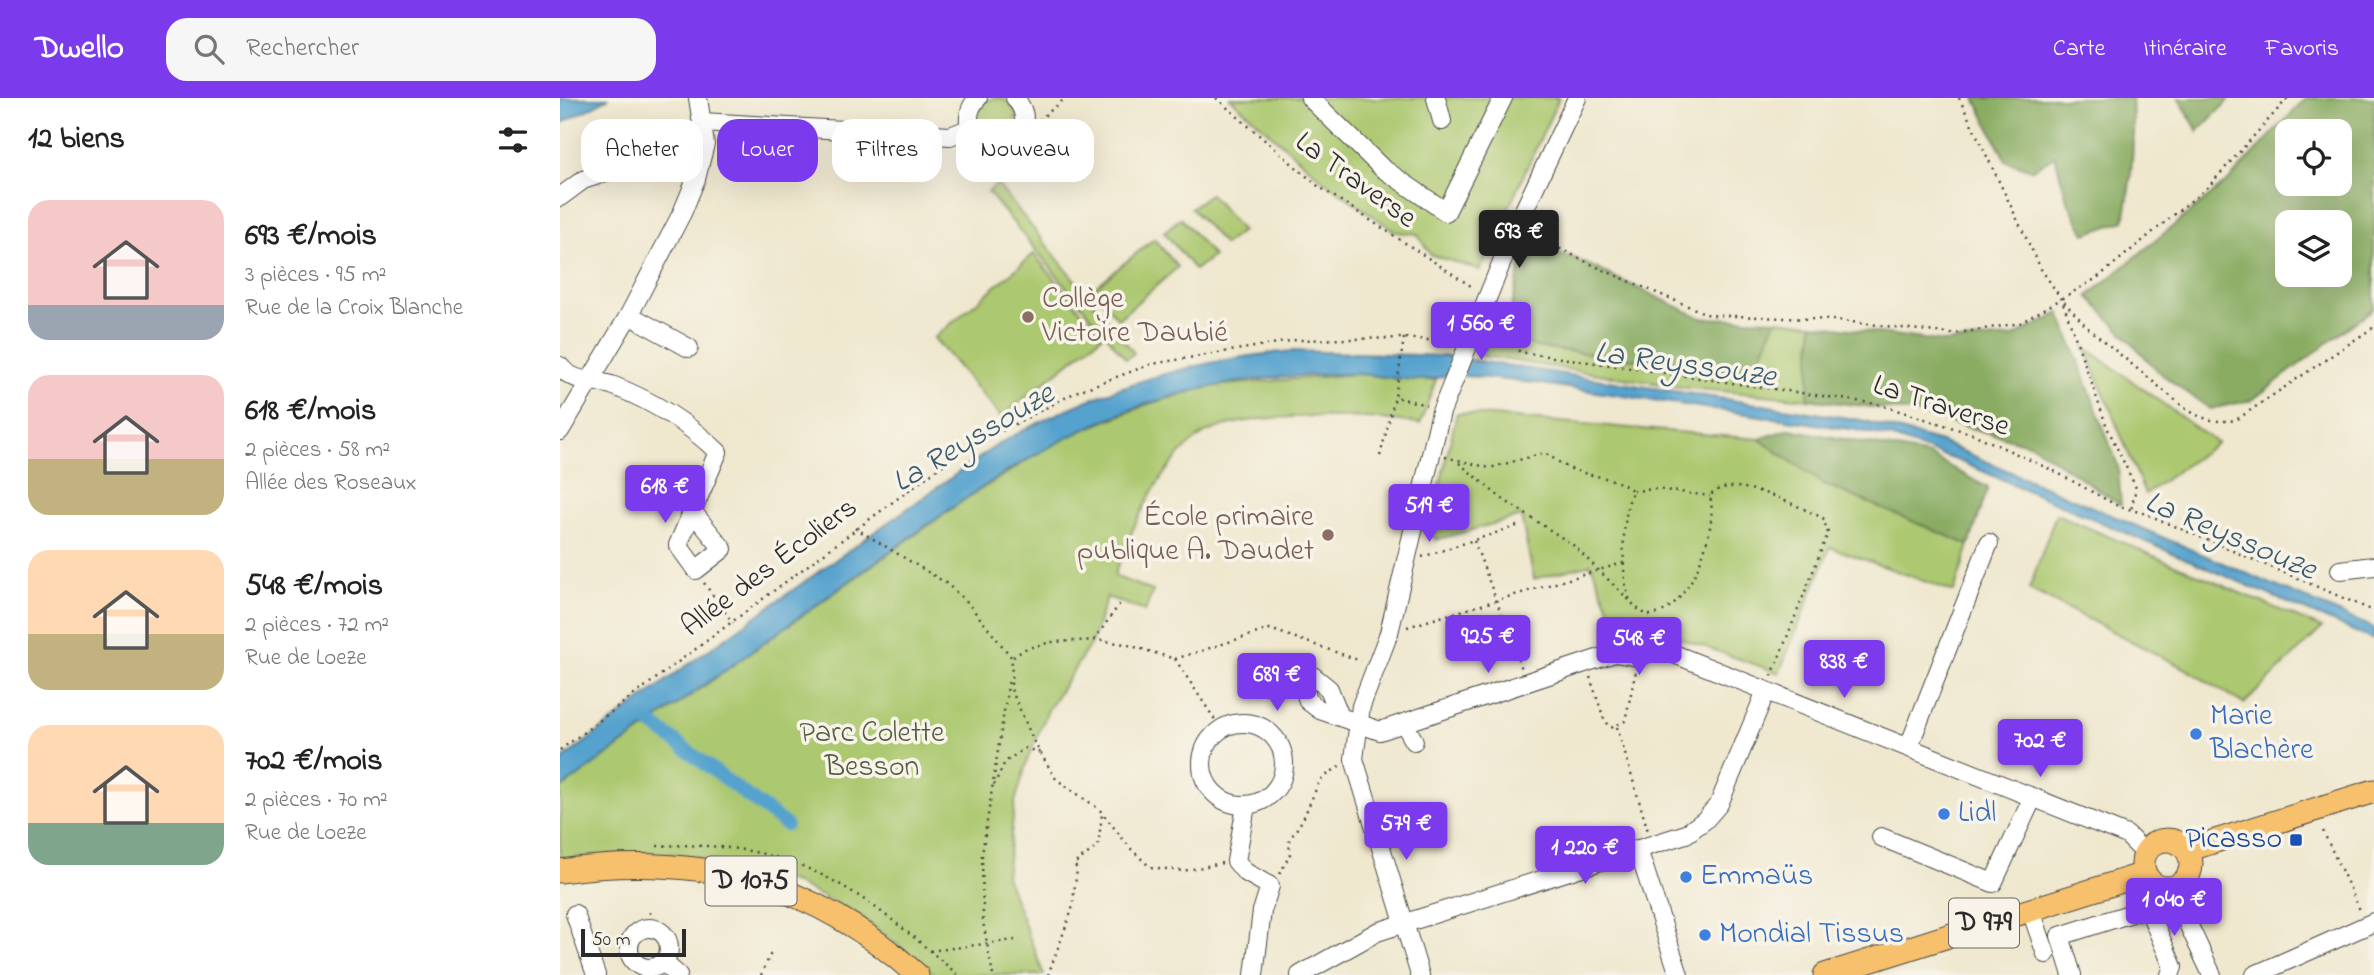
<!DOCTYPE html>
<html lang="fr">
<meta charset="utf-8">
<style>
:root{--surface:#fff;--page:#f6f6f6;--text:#222;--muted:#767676;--accent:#7c3aed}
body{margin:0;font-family:"Indie Flower",sans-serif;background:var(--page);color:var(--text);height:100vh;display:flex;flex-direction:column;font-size:26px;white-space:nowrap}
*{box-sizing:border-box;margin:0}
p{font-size:23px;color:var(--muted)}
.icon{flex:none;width:38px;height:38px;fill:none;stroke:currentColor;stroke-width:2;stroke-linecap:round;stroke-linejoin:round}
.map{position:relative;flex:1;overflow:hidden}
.details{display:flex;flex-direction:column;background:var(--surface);width:560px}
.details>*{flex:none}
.banner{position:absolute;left:21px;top:21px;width:665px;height:63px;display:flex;gap:14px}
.controls{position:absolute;left:1715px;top:21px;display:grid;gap:14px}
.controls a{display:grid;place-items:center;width:77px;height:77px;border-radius:14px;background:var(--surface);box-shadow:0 7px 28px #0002;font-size:35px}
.scale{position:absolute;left:21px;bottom:18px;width:105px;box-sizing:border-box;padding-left:7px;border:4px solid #2b2b2b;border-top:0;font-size:19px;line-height:24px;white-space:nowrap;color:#2b2b2b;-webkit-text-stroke:5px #f7f3e8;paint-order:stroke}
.price{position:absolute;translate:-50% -60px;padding:0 16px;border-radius:7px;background:var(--accent);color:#fff;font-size:23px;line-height:46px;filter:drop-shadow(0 2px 4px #0008)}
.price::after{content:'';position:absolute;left:50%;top:42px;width:21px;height:16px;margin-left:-10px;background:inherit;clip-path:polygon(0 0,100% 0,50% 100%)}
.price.current{background:#222;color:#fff}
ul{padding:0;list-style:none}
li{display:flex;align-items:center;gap:21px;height:175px;padding:0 28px}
li span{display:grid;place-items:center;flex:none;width:196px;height:140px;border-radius:21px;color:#555}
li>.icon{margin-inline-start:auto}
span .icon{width:84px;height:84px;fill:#fffc;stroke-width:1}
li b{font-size:30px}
h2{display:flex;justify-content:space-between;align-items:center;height:84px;padding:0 28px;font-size:30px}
.pill{padding:0 24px;border-radius:21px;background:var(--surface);box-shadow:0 7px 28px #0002;font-size:24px;line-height:63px}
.pill.current{background:var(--accent);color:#fff}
header{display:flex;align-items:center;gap:42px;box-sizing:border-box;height:98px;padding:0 35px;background:var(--accent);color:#fff}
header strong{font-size:33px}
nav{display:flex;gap:38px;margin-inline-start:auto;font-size:24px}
.search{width:490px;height:63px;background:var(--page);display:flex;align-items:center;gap:18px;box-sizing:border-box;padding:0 24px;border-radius:21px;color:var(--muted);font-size:26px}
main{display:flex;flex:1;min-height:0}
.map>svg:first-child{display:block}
</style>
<header>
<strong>Dwello</strong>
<div class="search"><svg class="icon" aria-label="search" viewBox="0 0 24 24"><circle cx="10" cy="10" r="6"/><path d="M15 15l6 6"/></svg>Rechercher</div>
<nav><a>Carte</a><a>Itinéraire</a><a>Favoris</a></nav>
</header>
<main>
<section class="details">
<h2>12 biens<svg class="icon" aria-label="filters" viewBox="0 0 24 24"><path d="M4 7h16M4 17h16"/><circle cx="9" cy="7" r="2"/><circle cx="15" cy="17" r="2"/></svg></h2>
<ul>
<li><span style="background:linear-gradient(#f6c9c9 75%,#9aa5b1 0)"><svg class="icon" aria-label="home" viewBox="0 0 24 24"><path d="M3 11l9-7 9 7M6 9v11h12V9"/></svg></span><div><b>693 €/mois</b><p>3 pièces · 95 m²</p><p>Rue de la Croix Blanche</p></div></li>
<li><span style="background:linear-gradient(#f6c9c9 60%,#c2b280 0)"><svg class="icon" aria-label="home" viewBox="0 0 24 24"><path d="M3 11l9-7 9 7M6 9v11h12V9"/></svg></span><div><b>618 €/mois</b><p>2 pièces · 58 m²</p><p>Allée des Roseaux</p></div></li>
<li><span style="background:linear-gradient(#ffd9b3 60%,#c2b280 0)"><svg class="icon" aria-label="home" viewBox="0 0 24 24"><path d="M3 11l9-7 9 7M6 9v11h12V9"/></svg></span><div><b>548 €/mois</b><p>2 pièces · 72 m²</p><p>Rue de Loeze</p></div></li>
<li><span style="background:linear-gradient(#ffd9b3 70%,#7fa58c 0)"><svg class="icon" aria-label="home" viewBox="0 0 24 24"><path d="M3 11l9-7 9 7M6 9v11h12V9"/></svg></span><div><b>702 €/mois</b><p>2 pièces · 70 m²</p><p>Rue de Loeze</p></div></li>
</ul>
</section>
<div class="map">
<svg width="1814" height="877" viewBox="0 0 1814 877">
<rect width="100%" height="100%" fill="#f7f3e8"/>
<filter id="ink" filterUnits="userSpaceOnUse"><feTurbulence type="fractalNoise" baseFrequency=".0143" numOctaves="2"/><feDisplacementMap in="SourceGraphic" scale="14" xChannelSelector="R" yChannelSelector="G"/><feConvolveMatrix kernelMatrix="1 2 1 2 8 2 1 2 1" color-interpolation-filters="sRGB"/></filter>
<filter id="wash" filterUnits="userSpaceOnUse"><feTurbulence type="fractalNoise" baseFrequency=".00686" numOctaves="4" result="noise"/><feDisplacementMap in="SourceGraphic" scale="28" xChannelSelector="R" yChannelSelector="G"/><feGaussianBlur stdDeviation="1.57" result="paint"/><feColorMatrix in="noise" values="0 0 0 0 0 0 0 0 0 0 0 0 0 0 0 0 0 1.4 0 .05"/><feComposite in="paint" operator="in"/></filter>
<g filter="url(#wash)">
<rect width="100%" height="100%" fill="#efe7ce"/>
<g fill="#acc86f" stroke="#6c7a4d" stroke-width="2">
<polygon points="670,0 999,0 920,172 871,157 857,136 836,134 765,84"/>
<circle cx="436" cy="20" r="20"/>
<polygon points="437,86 574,255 566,261 428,94"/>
<polygon points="650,96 682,133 664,147 631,110"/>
<polygon points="621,120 653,158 635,172 604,134"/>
<polygon points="594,141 618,169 558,221 533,191"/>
<polygon points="474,156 542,238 441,319 374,240"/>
<polygon points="1216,222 1253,226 1248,301 1128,290 916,257 924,236 947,231 976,249 1192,276"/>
<polygon points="1525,249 1657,345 1585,396"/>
<path d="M796 276 876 282 860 326C813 317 678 311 639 339 598 369 571 431 554 478L593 493 585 513 547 499 531 545 488 612 468 660 455 704 446 778 484 877H376L299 817 235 785 182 768 121 757 83 754 0 761V691L404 402 503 340 586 307 651 288Z"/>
<polygon points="897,315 1199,341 1264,386 1409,447 1394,494 1270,449 1219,575 1100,533 1060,537 1031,466 974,481 961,418 876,442 877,440 868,438"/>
<polygon points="1496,416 1762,530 1684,606 1624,570 1469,491"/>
</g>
<g fill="#89ac62" stroke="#5a6c46" stroke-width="2" fill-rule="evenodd">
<path d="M1415 0H1572C1575 42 1572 82 1564 123L1525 136 1507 102 1495 58 1471 72 1446 63Z"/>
<polygon points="1619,0 1671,0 1638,33"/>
<path d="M1746 0H1814V210L1692 302 1650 311 1600 275 1528 198 1668 83ZM1727 33H1780V86H1727ZM1727 124H1780V177H1727Z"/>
<polygon points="964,152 1010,158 1141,220 1216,222 1193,276 975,249 947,231"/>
<polygon points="1500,215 1558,368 1561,407 1472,347 1353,314 1248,301 1253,226 1384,244 1453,239"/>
<polygon points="1229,331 1369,357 1428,390 1409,447 1264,386 1199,341"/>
</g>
<g fill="#55a2ce" stroke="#40667c" stroke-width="2">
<polygon points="0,0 49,0 0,26"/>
<path d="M733 253 886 258 1301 322 1381 344 1814 530V542L1399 363 1330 339 1296 332 975 285 889 276C863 289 824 277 795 276 725 276 653 284 587 306 476 343 382 417 288 484 192 553 96 622 0 691V663L119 573 437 347C530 293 626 262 733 253Z"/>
</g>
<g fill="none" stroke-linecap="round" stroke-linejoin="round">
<polyline stroke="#55a2ce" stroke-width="14" points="79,616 226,727"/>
</g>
</g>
<g filter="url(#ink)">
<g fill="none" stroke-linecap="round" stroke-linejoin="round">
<g stroke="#484743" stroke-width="20">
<g id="minor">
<path d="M418 0C411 7 408 15 409 25 416 69 489 40 455 0"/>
<polyline points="750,0 822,70 886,114 943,0"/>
<polyline points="876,0 882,23"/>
<polyline points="142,24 390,38 411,30"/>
<polyline points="0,99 23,82 44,75"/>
<polyline points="69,217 129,250"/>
<path d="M0 268C13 286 36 281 54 288 92 303 129 326 158 354L118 447 136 472 163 451 132 413"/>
<polyline points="0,333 69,217 122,115 136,81 145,46 138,0"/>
<polyline points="1780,472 1814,468"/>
<polyline points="1055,555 1078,559 1099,550"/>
<polyline points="779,616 769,591 753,578 742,582 748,603 760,612 820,633 1055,555 1063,546 1081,539 1099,550 1567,737 1585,755"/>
<circle cx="683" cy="666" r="41"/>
<polyline points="844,625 854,643"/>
<polyline points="1349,648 1429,445"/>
<polyline points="686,708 676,763 685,774 710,788 702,813 694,877"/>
<polyline points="1321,739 1433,785 1473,699"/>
<polyline points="1078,751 1119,877"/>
<polyline points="1616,789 1623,815 1652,877"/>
<polyline points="1470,810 1486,856"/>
<polyline points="15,816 36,877"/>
<circle cx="89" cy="850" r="20"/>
<polyline points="103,864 118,877"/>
<polyline points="740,877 817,834 1126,736 1145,722 1159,706 1206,593"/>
<polyline points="860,877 794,661 801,608 829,535 881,314 956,129 1017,0"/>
<polyline points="1512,877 1500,838 1588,810 1613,869 1610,877"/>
<polyline points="1695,877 1814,824"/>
</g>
</g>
<g stroke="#484743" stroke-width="25">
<g id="major">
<circle cx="1607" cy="766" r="24"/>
<polyline points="1627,752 1814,693"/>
<path d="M0 773C139 754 252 782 357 877"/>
<polyline points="1265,877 1584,776"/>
</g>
</g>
<g stroke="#484743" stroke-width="2.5" stroke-dasharray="2 5" stroke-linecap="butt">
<polyline points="656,0 758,88 914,190"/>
<polyline points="1399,0 1481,171 1502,202 1547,329 1576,390 1571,412"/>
<polyline points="479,22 506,0"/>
<polyline points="968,135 1043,172 1149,217 1275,222 1393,236 1460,225 1537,180 1649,88 1728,0"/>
<path d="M1504 204 1528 230 1626 311C1644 322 1656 325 1676 322L1814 229"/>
<polyline points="931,230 960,254 1317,306 1413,336 1494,373 1558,408 1586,416 1814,513"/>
<polyline points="844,240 835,299 866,307"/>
<polyline points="820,358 835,299"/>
<path d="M885 359 930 370 984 355C993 359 1000 366 1009 370 1031 380 1054 377 1073 393 1062 411 1060 482 1070 502 1074 509 1081 513 1087 517 1128 519 1159 431 1150 398 1170 372 1238 409 1263 420L1268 435 1211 580"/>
<polyline points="899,365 941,400 1013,447 1070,503"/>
<polyline points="1073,393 1096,391 1150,398"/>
<polyline points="295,430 386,485 407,504 452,560"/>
<polyline points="914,443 962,571"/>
<polyline points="862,459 960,427"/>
<polyline points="144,485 173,525"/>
<polyline points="847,529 1066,464"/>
<polyline points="534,542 561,504"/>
<polyline points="615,561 661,631"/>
<polyline points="1030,579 1044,621 1051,630 1065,623 1076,573"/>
<polyline points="1057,629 1088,733"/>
<polyline points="0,652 396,357 518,293 592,266 736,242 844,240 892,244"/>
<polyline points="434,687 445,664 465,650 481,655"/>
<polyline points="1763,733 1800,812"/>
<path d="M97 748C237 741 298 790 398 877"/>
<polyline points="662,765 623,773 590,769 571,751 539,711 496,681 475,646 451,591 452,560 465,551 491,544 538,542 565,546 615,561 710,531 801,563"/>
<polyline points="720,776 730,756 729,743 743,721 760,682 781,667"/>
<polyline points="90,830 90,811"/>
<polyline points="370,853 455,842"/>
<polyline points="201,877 212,853"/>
<polyline points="433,877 423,824 422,756 449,581"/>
<polyline points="488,877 512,812 517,771 514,766 538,748 542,716"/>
</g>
<use href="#minor" stroke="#fff" stroke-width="18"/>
<use href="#major" stroke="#f7c06c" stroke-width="23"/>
</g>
</g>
<g fill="#8d6e63" stroke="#f7f3e8" stroke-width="2.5">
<circle cx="468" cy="219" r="7"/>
<circle cx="768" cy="437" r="7"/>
</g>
<g fill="#3f7fe0" stroke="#f7f3e8" stroke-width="2.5">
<circle cx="1636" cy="636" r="7"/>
<circle cx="1384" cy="716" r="7"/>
<circle cx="1126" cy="779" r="7"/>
<circle cx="1145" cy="837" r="7"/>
</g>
<rect fill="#1a4fb4" stroke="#f7f3e8" stroke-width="2.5" x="1729" y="735" width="14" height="14" rx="3.5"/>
<g text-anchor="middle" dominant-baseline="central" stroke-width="7" stroke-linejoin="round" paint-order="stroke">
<g fill="#f7f3e8" stroke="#686764" stroke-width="2">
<rect x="145.5" y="758.5" width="91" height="49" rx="5"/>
<rect x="1389" y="800.5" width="70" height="49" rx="5"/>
</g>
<g font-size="28" font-weight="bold" fill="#2b2b2b">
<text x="191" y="783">D 1075</text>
<text x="1424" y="825">D 979</text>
</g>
<g font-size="30" fill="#2b2b2b" stroke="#f7f3e8">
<text transform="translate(795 83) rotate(36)">La Traverse</text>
<text transform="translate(1381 309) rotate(18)">La Traverse</text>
<text transform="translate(210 470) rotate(-37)">Allée des Écoliers</text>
</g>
<g font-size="30" fill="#785e54" stroke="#f7f3e8" text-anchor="start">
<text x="482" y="202">Collège<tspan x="482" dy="34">Victoire Daubié</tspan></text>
<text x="754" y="420" text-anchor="end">École primaire<tspan x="754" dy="34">publique A. Daudet</tspan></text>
</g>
<g font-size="30" fill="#366cbe" stroke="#f7f3e8" text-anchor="start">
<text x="1650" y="619">Marie<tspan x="1650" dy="34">Blachère</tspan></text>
<text x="1398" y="716">Lidl</text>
<text x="1140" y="779">Emmaüs</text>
<text x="1159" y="837">Mondial Tissus</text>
</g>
<g font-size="30" fill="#525a3f" stroke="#f7f3e8">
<text x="312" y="636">Parc Colette<tspan x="312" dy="34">Besson</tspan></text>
</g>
<g font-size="30" fill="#164399" stroke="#f7f3e8" text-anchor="end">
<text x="1722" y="742">Picasso</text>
</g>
<g font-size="32" font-style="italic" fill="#3c5b6c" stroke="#f7f3e8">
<text transform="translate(1125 268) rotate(8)">La Reyssouze</text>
<text transform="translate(414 341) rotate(-31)">La Reyssouze</text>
<text transform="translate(1670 439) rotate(23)">La Reyssouze</text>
</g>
</g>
</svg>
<div class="controls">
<a><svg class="icon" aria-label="locate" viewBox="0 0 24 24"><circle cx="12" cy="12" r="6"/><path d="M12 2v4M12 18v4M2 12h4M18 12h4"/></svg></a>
<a><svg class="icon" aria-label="layers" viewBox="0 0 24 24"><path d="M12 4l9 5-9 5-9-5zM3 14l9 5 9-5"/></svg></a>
</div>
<div class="scale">50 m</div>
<b class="price current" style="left:959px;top:172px">693 €</b>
<b class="price" style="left:921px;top:264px">1 560 €</b>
<b class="price" style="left:105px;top:427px">618 €</b>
<b class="price" style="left:869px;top:446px">519 €</b>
<b class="price" style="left:928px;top:577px">925 €</b>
<b class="price" style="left:1079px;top:579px">548 €</b>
<b class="price" style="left:1284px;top:602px">838 €</b>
<b class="price" style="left:717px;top:615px">689 €</b>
<b class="price" style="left:1480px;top:681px">702 €</b>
<b class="price" style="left:846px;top:764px">579 €</b>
<b class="price" style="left:1025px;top:788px">1 220 €</b>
<b class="price" style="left:1614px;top:840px">1 040 €</b>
<div class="banner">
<a class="pill">Acheter</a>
<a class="pill current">Louer</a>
<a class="pill">Filtres</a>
<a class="pill">Nouveau</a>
</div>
</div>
</main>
